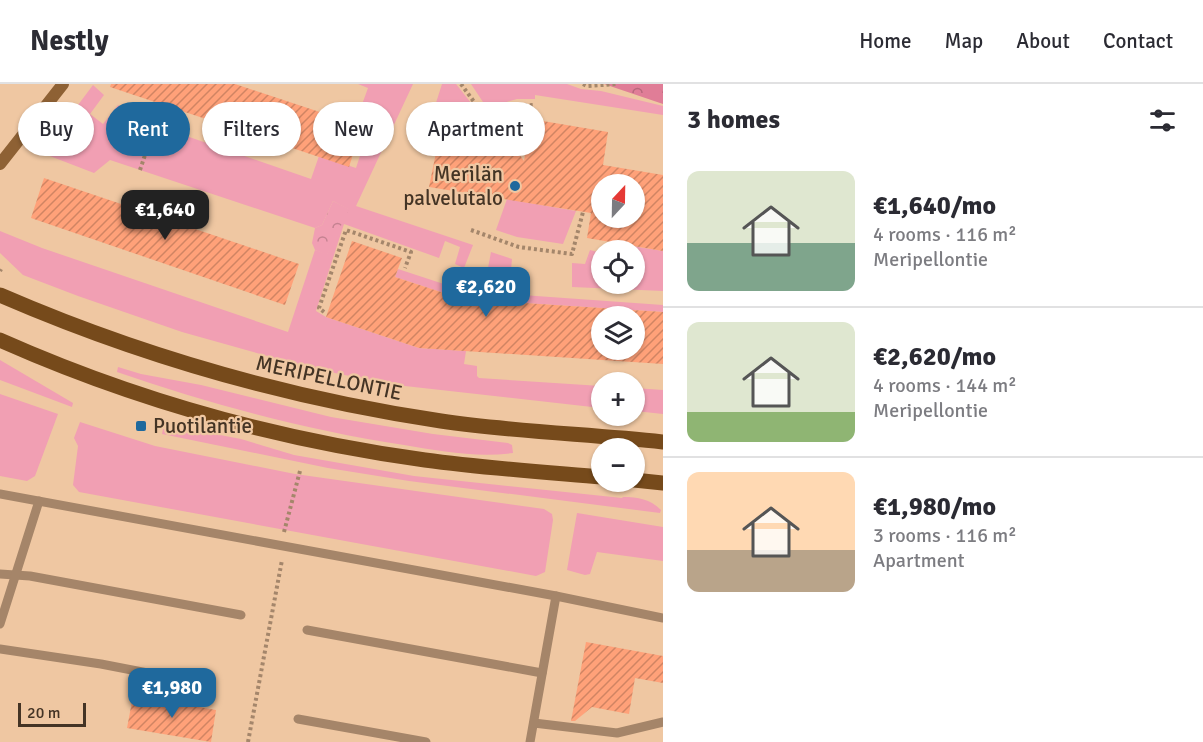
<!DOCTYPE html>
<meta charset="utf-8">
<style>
:root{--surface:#fff;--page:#f2f2f3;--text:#2b2b33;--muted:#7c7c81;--line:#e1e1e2;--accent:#1f699d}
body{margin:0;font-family:Signika,sans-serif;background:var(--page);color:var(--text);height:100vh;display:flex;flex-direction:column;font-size:22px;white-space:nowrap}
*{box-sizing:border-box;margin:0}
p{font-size:20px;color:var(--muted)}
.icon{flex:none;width:33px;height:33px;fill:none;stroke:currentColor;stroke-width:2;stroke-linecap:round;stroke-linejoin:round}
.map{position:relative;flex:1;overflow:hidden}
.details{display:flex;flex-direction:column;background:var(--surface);width:540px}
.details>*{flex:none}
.hud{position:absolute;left:18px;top:18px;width:555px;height:54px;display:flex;gap:12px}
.needle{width:39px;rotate:22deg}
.controls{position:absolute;left:591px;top:90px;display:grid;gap:12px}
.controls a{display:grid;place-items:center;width:54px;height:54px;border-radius:50%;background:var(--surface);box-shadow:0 2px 4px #0004;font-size:30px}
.scale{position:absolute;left:18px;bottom:15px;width:68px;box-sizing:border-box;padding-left:6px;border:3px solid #443425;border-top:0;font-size:16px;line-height:21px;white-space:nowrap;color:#443425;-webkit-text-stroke:4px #efc7a2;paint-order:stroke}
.price{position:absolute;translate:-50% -51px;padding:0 14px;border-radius:12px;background:var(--accent);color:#fff;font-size:20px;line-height:39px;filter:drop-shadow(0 2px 3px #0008)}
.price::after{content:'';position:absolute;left:50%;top:36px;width:18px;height:14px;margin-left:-9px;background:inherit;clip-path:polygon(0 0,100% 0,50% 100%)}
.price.on{background:#222;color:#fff}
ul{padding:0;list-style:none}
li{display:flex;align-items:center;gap:18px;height:150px;padding:0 24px}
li+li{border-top:2px solid var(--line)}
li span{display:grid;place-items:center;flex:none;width:168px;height:120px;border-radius:12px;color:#555}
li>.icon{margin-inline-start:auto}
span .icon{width:72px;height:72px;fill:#fffc;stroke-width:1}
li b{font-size:26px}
h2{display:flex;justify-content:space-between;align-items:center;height:72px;padding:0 24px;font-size:26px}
.tag{padding:0 21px;border-radius:27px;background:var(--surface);box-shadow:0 2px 4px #0004;font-size:21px;line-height:54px}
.tag.on{background:var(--accent);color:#fff}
header{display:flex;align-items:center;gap:36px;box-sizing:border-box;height:84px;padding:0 30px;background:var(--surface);border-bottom:2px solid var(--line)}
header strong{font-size:28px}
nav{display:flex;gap:33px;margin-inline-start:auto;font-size:21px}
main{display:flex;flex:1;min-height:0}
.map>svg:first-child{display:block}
</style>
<header>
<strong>Nestly</strong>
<nav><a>Home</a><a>Map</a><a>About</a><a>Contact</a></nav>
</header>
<main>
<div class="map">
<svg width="663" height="658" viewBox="0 0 663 658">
<defs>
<pattern id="forest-crowns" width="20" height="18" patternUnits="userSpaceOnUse" patternTransform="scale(1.5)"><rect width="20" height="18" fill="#e07d97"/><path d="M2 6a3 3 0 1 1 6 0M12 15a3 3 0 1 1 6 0" fill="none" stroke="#b7677b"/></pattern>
<pattern id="park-crowns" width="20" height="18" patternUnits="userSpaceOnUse" patternTransform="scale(1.5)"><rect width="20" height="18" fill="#f19fb3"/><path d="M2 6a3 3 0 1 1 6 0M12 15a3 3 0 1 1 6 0" fill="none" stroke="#c58291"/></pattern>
<pattern id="building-hatch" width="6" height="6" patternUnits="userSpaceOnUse" patternTransform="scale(1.5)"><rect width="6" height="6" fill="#ffa179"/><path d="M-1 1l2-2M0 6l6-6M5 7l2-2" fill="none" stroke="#d08463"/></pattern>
</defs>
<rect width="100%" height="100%" fill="#efc7a2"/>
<g fill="#f19fb3">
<polygon points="358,0 413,0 356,122 473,161 464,184 455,180 460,163 445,157 439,174 344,140 316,227 326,233 419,264 466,267 464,280 477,282 477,292 479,294 601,302 601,324 405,302 339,290 278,275 182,248 78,212 23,191 0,169 0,147 42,164 288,248 315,166 327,170 348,125 333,117 322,141 315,144 110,76 94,89 42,69 93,1 104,11 90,30 103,40 118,21 137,35 311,95 319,72 356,84 373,32 360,26 368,4"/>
<polygon points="442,0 456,0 490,43 488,44 501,62 427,47"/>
<polygon points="471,0 567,0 581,5 601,7 663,22 663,31 535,11 535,15 517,15 488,23 485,21"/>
<polygon points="513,23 514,26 521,26 521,23 533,23 525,69 516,67 492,36 494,34 493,32"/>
<polygon points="507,115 576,127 563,160 517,153 496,146"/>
<polygon points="620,160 663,167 663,207 572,203 572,179 585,180 590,166 601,169 602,200 634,200 634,166 619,166"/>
<polygon points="491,168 512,175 510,196 486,195"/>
<polygon points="398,185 465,207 663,221 663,228 462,215 395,193"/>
<polygon points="0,276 73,319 72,323 0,296"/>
<path d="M118 283 141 290 201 301 331 333 433 350 508 359 512 361 513 369C476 374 440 367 404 361 306 346 210 320 117 288Z"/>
<polygon points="635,304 663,306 663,330 635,327"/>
<polygon points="0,310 58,330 35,392 27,397 0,392"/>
<polygon points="80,338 155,362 295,390 544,425 552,430 553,436 545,488 536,492 79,408 73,401 78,362 74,354"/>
<path d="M163 345 220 351 241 355 294 371 414 392 622 414 623 413C638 413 650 415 661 426L660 429 409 397 328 384 162 350Z"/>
<polygon points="577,429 663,443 663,477 597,468 590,490 585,491 567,486"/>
</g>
<polygon fill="url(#forest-crowns)" points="604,0 663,0 663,20"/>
<polygon fill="url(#park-crowns)" points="333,117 349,125 327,171 315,166 312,159 315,144 322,141"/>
<g fill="url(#building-hatch)" fill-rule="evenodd">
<polygon points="111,0 235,0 362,42 349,83 110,3"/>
<path d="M531 35 608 48 603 81 663 91V167L587 154 591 129 429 103 439 54 517 67 524 77ZM602 100H634V134H602Z"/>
<polygon points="44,94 299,180 285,221 31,134"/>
<path d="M352 157 402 174 395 193 462 215 663 228V280L419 264 326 233ZM602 232H634V266H602Z"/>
<polygon points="586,558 663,572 663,599 635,594 629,630 592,623 575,637 571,637"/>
<polygon points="133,612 216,626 211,658 127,644"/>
</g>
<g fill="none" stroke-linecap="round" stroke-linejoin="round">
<g stroke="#a4866b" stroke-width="4" stroke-dasharray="3 3" stroke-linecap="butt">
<polyline points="461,0 491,41"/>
<polyline points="583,0 587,2 617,0"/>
<polyline points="483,30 507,22 533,21"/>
<polyline points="140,86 158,32"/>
<polyline points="471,146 519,163 572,170 583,128"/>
<polyline points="0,187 1,185"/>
<polyline points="324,228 319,224 346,146 411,168 405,184"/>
<polyline points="284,448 300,387"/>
<polyline points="248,658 282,476"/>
</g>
<g stroke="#a58569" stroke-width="9">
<polyline points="0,410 556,512 663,534"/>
<polyline points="0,490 30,492 241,531"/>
<polyline points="0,540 39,417"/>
<polyline points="307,546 542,589"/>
<polyline points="0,565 101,580 199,599"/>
<polyline points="298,635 426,658"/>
<polyline points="534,639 617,649 663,638"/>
<polyline points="530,658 556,512"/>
</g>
<polyline stroke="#8e6134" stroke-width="12" points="0,80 63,0"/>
<g stroke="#764a1b" stroke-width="15">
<path d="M0 211C143 273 287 314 441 337 514 348 589 350 663 358"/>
<path d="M0 256C135 316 279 356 425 376 483 384 543 388 602 393"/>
<polyline points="634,396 663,399"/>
</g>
</g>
<g fill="#1f699d" stroke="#efc7a2" stroke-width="2">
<circle cx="515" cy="102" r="6"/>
<rect x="135" y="336" width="12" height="12" rx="3"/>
</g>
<g text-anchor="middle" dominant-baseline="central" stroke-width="4.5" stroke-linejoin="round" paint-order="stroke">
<g font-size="21" fill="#443425" stroke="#efc7a2" text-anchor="end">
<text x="503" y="90">Merilän<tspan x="503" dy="24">palvelutalo</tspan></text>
<text x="153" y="342" text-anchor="start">Puotilantie</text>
</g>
<g font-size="21" fill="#443425" stroke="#efc7a2">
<text transform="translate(329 294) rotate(12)">MERIPELLONTIE</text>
</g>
</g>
</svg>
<div class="controls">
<a><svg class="needle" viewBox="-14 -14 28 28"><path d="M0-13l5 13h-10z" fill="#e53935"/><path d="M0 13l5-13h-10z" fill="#7c7c81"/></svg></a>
<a><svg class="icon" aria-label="locate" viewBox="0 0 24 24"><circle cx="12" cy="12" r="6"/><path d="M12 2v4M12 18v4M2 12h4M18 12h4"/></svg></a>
<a><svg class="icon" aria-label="layers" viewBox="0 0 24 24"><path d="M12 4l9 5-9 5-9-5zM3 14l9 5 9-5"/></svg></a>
<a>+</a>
<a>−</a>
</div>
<div class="scale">20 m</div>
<b class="price on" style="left:165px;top:157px">€1,640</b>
<b class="price" style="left:486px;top:234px">€2,620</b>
<b class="price" style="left:172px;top:635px">€1,980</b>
<div class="hud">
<a class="tag">Buy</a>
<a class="tag on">Rent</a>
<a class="tag">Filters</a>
<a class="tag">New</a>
<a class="tag">Apartment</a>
</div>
</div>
<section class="details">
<h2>3 homes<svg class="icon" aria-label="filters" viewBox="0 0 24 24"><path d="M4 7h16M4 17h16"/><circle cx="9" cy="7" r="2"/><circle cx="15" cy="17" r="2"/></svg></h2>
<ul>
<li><span style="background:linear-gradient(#dfe7d0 60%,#7fa58c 0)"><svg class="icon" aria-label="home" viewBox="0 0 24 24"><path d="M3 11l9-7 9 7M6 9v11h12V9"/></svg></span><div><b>€1,640/mo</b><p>4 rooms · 116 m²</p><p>Meripellontie</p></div></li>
<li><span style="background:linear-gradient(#dfe7d0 75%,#8fb573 0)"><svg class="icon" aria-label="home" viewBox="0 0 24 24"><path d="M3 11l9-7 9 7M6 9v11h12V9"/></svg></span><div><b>€2,620/mo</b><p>4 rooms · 144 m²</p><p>Meripellontie</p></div></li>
<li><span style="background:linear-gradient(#ffd9b3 65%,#b9a48a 0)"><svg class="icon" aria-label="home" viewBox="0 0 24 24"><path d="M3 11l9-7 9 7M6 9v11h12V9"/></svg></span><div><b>€1,980/mo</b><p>3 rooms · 116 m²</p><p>Apartment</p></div></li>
</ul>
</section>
</main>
